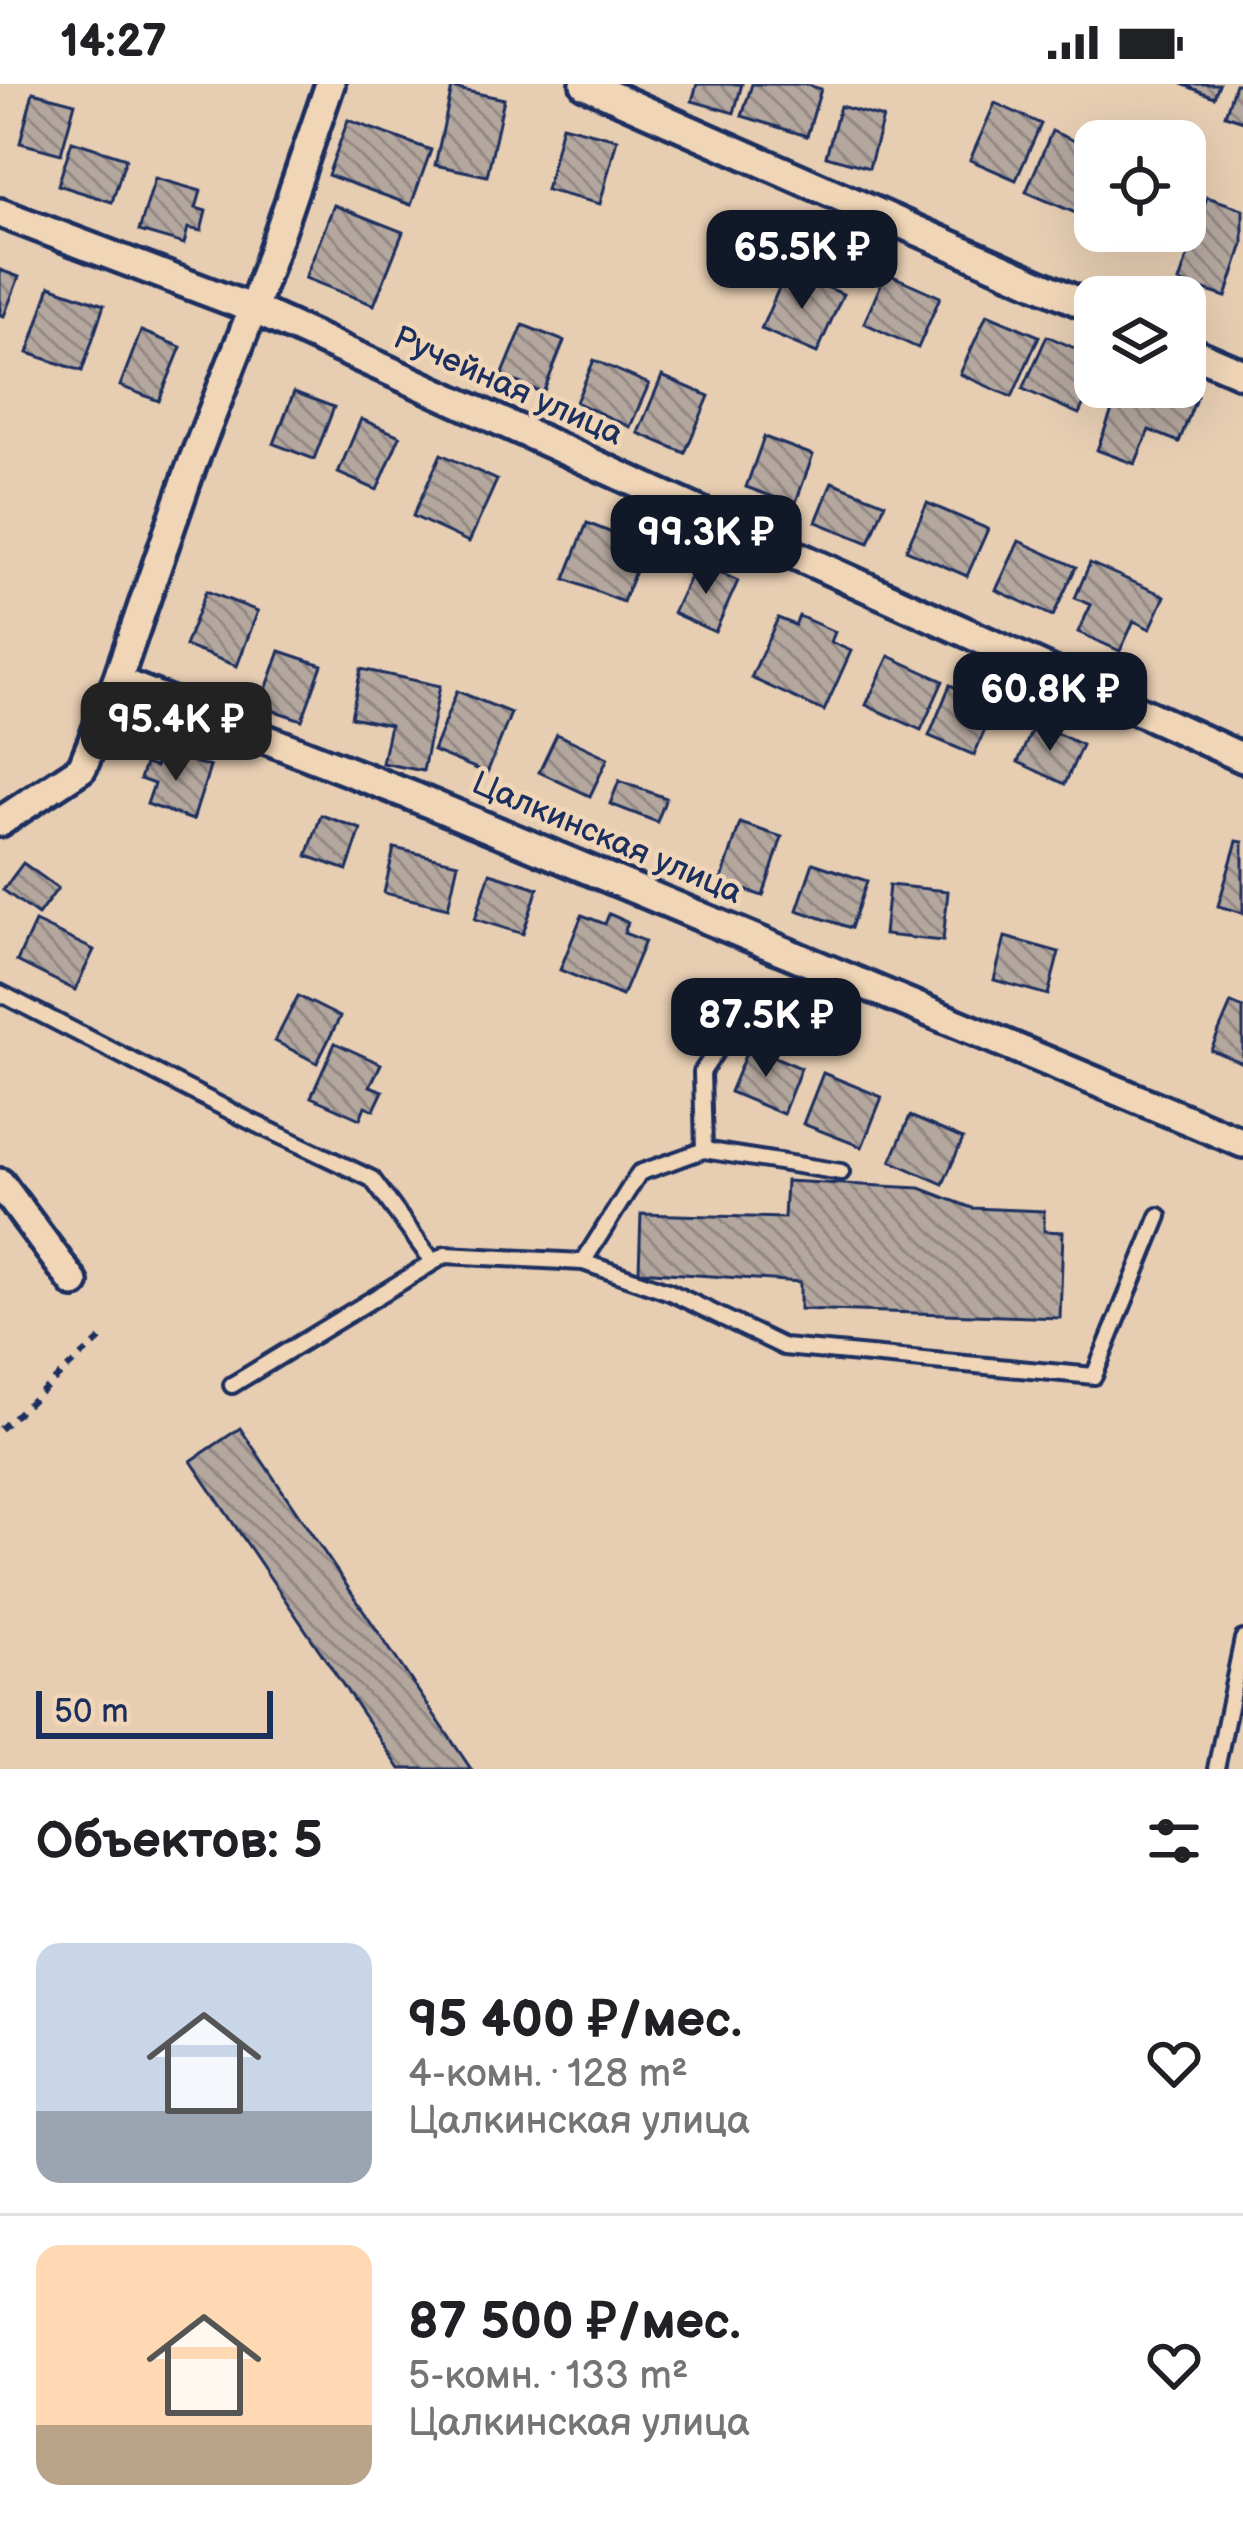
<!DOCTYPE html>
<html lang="ru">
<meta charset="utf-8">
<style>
:root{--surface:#fff;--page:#f6f6f6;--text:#202124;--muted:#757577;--line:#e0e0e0;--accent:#111827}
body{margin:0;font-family:"Balsamiq Sans",sans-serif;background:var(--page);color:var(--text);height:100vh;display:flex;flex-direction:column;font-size:45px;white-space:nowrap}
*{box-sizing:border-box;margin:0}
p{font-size:39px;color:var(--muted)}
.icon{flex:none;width:66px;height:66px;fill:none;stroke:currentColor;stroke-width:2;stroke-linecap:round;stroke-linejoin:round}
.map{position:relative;height:1685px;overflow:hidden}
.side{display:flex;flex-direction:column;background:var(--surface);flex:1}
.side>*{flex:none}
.buttons{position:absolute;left:1074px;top:36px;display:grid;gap:24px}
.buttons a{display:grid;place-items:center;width:132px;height:132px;border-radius:24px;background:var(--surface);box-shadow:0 12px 48px #0002;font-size:60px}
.scale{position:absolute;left:36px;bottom:30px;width:237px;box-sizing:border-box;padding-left:12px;border:6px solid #1b2f5e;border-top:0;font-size:33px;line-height:42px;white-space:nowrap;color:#1b2f5e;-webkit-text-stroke:9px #f0d5b7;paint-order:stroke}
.price{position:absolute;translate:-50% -102px;padding:0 27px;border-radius:24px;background:var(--accent);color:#fff;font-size:39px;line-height:78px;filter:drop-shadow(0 3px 6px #0008)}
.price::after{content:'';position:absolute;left:50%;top:72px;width:36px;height:27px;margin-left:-18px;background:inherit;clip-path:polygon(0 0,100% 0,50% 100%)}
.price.active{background:#222;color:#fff}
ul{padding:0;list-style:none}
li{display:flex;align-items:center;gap:36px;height:300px;padding:0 36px}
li+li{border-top:3px solid var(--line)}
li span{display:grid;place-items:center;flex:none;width:336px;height:240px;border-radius:24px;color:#555}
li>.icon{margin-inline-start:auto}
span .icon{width:144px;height:144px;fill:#fffc;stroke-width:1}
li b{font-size:51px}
h2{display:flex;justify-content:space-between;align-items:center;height:144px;padding:0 36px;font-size:51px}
.status{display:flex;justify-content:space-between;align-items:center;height:84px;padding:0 60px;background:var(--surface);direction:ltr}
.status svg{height:33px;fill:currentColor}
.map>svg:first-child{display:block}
</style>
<div class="status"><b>14:27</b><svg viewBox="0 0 49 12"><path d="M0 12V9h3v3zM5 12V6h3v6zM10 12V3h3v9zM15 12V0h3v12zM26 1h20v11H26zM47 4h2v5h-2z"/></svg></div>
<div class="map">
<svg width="1243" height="1685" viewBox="0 0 1243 1685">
<defs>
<pattern id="building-back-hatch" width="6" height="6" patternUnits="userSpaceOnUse" patternTransform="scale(3)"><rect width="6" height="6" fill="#b4a79e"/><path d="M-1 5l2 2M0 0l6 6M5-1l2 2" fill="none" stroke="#928884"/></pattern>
</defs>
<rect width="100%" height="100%" fill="#e7ceb3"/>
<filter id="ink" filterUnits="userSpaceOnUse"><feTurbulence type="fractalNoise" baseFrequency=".00833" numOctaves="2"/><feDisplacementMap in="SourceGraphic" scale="24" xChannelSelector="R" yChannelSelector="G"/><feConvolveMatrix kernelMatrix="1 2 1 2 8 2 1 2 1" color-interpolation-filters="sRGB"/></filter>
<g filter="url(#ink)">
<g fill="url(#building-back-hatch)" stroke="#1b2f5e" stroke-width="3">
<polygon points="697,0 742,0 734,29 692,17"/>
<polygon points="752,0 804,0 821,5 807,52 742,32"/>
<polygon points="1182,0 1219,0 1214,13"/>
<polygon points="1235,0 1243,0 1243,37 1225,31"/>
<polygon points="452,4 504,15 487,92 435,81"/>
<polygon points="33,8 75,19 61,70 20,59"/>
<polygon points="995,19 1041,40 1016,96 970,76"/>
<polygon points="840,22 883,34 869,84 826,72"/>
<polygon points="348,36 431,66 411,121 328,91"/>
<polygon points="562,41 617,55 600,120 546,106"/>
<polygon points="1052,47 1095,66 1095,90 1078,130 1026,108"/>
<polygon points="72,57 126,74 112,118 58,101"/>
<polygon points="155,94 201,107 196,124 206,127 201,147 188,144 184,160 139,147"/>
<polygon points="1207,113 1243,125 1243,160 1226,213 1179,198"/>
<polygon points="334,121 403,148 374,221 305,194"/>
<polygon points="1116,147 1171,147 1163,167"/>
<polygon points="0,186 19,193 4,232 0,231"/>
<polygon points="787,186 843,210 817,269 761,245"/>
<polygon points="886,189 940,213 918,264 864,239"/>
<polygon points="50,202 104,221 82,287 28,269"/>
<polygon points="987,230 1039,252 1012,313 960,290"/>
<polygon points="523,241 564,257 543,309 502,292"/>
<polygon points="141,247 181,263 159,317 120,302"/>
<polygon points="1047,252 1088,270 1080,289 1095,295 1079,330 1023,305"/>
<polygon points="594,276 649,300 630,343 576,318"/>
<polygon points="662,292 709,312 685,369 638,349"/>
<polygon points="1121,303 1175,303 1197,312 1179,358 1149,346 1135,380 1097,366"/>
<polygon points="294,308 334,323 314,375 274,360"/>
<polygon points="361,335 400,352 377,406 338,389"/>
<polygon points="764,353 813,371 795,421 746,403"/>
<polygon points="441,370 497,396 469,458 413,432"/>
<polygon points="832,398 885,419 869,459 816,438"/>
<polygon points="927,419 988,445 967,492 906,466"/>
<polygon points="587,439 645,462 623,518 565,495"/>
<polygon points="1019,457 1076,483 1053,532 996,506"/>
<polygon points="697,478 738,497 715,548 673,529"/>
<polygon points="1090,479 1165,512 1150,545 1134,537 1120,567 1078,548 1091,521 1075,514"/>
<polygon points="206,507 258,527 237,582 185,562"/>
<polygon points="799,532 835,548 831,558 851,567 824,627 751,594 778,534 795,541"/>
<polygon points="280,567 322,581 302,636 260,622"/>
<polygon points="889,572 943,597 921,646 866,621"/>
<polygon points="361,585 440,602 423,687 382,679 390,641 351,633"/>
<polygon points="950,601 996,620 974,671 929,652"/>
<polygon points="457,607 511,629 487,689 433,667"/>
<polygon points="1035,639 1082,661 1065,700 1018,678"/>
<polygon points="557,650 608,674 590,712 539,688"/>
<polygon points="160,667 210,683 193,736 147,720 154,700 140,695 145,680 155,683"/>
<polygon points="619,697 666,714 657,738 610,720"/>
<polygon points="321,731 361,745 347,786 307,772"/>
<polygon points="740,739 782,753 763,812 721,798"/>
<polygon points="1237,757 1243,758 1243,829 1218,822"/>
<polygon points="394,764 458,779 448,824 384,809"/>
<polygon points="23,779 58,804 38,831 3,806"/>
<polygon points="813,779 867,797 851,844 797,826"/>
<polygon points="490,789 538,804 523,850 475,835"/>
<polygon points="889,801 948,807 943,857 884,851"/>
<polygon points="609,830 628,838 624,849 645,857 622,912 560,886 582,831 605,840"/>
<polygon points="35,838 94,866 75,906 17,877"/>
<polygon points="1005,853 1059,868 1048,911 994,896"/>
<polygon points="298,912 340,933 317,979 275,957"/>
<polygon points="1231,919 1243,924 1243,979 1211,966"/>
<polygon points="335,959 381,980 370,1002 383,1007 374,1026 365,1022 360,1035 311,1013"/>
<polygon points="749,962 801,984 783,1030 730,1008"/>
<polygon points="823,989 882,1013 862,1063 803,1040"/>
<polygon points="910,1032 963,1055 943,1100 891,1077"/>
<polygon points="786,1097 920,1104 972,1124 1044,1127 1044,1147 1063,1148 1060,1234 800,1225 800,1198 639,1187 641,1130 784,1134"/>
<polygon points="240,1344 471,1685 400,1685 191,1377"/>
</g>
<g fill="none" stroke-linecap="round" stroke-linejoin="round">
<g stroke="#1b2f5e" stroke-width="22">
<g id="lane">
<polyline points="0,909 252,1038 372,1095 433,1178"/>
<polyline points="841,1088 704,1066 702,988 736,937 848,896"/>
<polyline points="583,1178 639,1089 704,1066"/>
<polyline points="232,1301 445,1171 583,1178 670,1208 784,1263 1094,1292 1159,1132"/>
<polyline points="1216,1685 1243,1555"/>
</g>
</g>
<g stroke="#1b2f5e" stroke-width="36">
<g id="street">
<polyline points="585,0 1095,225"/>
<polyline points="0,129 253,225 1243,674"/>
<polyline points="1185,265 1243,290"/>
<polyline points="117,597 191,383 253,225 330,0"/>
<polyline points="0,738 82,684 117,597 412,712 1243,1059"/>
<polyline points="0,1099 74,1199"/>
</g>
</g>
<polyline stroke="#1b2f5e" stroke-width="6" stroke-dasharray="9 9" stroke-linecap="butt" points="0,1345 106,1250"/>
<use href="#lane" stroke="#f0d5b7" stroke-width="14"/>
<use href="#street" stroke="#f0d5b7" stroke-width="27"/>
</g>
</g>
<g text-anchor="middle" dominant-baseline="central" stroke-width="9" stroke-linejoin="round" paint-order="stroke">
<g font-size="33" fill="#1b2f5e" stroke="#f0d5b7">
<text transform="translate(508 302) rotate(24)">Ручейная улица</text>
<text transform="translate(607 754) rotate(23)">Цалкинская улица</text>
</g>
</g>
</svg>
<div class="buttons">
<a><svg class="icon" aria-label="locate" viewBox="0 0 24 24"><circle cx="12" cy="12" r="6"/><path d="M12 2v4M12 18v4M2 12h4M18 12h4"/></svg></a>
<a><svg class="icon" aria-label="layers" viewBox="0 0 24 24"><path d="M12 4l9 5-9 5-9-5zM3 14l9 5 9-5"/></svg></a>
</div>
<div class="scale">50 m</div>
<b class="price" style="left:802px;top:228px">65.5K ₽</b>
<b class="price" style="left:706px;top:513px">99.3K ₽</b>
<b class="price" style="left:1050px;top:670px">60.8K ₽</b>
<b class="price active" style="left:176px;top:700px">95.4K ₽</b>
<b class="price" style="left:766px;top:996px">87.5K ₽</b>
</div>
<section class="side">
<h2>Объектов: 5<svg class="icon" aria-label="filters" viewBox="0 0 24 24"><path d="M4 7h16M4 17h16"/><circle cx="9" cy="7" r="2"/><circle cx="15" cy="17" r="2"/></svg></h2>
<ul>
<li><span style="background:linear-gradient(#c9d6e8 70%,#9aa5b1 0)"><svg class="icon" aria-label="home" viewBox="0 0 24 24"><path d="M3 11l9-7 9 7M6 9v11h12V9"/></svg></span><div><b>95 400 ₽/мес.</b><p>4-комн. · 128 m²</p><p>Цалкинская улица</p></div><svg class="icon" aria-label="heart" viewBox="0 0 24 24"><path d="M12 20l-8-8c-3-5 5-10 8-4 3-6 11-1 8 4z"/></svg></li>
<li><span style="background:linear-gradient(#ffd9b3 75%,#b9a48a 0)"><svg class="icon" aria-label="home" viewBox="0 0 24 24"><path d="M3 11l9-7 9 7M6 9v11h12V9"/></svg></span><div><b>87 500 ₽/мес.</b><p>5-комн. · 133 m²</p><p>Цалкинская улица</p></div><svg class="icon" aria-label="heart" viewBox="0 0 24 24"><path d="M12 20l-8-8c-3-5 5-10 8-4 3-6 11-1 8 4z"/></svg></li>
</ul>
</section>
